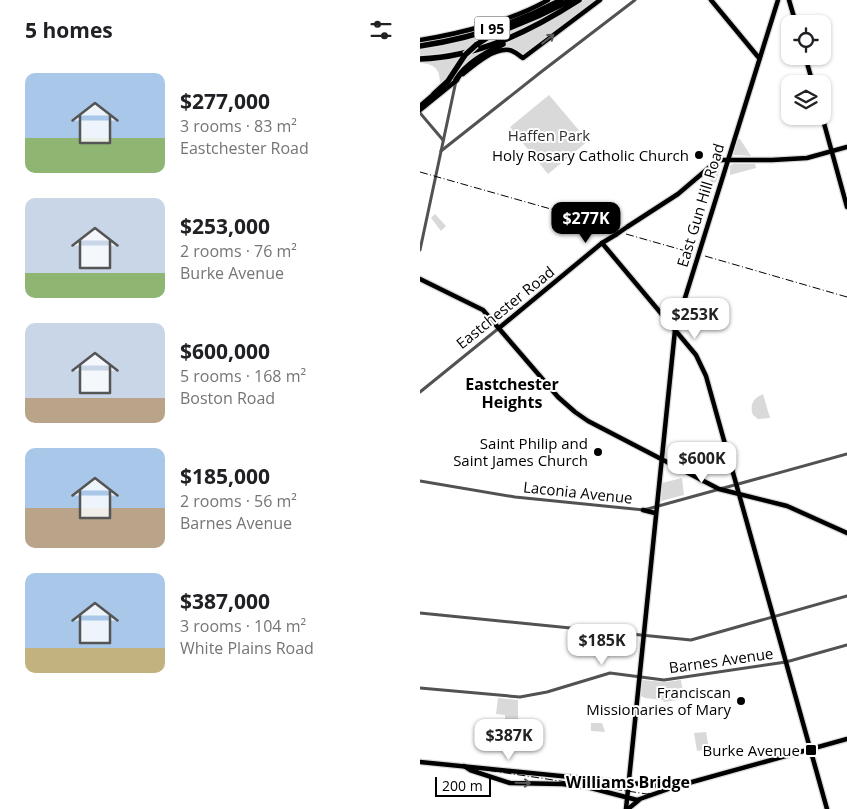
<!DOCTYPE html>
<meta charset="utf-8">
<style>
:root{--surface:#fff;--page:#f2f2f2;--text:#202124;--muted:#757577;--accent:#000}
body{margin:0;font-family:"Open Sans",sans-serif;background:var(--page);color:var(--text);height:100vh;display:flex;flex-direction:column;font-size:19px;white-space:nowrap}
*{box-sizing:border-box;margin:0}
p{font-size:16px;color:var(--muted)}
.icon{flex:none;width:28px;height:28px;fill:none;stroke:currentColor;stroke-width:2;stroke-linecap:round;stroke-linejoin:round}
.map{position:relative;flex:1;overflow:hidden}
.side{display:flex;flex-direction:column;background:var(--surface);width:420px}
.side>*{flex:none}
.controls{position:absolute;left:361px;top:15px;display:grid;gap:10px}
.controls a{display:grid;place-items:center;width:50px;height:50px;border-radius:10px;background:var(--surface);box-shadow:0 1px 4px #0004;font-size:25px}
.scale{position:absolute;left:15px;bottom:12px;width:56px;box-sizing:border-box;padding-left:5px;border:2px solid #000;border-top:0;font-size:14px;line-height:18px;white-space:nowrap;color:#000;-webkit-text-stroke:4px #fff;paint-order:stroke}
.price{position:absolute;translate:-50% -42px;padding:0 11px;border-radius:10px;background:#fff;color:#222;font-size:16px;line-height:32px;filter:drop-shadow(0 1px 2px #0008)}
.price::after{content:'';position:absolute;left:50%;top:30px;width:15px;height:11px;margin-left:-8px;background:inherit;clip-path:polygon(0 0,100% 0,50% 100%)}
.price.selected{background:var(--accent);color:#fff}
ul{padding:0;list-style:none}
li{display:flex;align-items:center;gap:15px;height:125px;padding:0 25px}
li span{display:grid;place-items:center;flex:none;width:140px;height:100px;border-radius:10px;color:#555}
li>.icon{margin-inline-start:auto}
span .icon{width:60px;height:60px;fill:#fffc;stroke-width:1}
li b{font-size:21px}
h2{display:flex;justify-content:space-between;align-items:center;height:60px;padding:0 25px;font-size:21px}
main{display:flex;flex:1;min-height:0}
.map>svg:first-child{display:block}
</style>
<main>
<section class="side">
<h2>5 homes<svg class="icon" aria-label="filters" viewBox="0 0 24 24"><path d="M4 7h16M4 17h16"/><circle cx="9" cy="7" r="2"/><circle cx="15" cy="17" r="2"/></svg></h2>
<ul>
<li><span style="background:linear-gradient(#a9c7e8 65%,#8fb573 0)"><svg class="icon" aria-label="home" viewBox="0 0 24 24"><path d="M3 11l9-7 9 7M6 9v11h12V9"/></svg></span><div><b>$277,000</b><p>3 rooms · 83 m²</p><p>Eastchester Road</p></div></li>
<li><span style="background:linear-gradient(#c9d6e8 75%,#8fb573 0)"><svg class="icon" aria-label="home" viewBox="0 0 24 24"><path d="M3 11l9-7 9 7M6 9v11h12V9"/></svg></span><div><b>$253,000</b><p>2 rooms · 76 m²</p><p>Burke Avenue</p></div></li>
<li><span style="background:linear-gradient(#c9d6e8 75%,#b9a48a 0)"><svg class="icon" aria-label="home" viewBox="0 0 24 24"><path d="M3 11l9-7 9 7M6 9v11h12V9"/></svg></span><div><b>$600,000</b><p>5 rooms · 168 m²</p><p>Boston Road</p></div></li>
<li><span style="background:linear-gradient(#a9c7e8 60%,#b9a48a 0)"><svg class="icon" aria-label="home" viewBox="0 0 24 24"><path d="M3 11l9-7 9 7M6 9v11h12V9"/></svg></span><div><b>$185,000</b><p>2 rooms · 56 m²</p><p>Barnes Avenue</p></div></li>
<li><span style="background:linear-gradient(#a9c7e8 75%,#c2b280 0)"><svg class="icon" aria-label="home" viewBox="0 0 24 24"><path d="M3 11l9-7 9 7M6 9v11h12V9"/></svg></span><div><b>$387,000</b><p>3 rooms · 104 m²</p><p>White Plains Road</p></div></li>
</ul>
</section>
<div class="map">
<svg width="427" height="809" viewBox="0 0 427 809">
<rect width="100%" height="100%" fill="#fff"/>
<g fill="#d9d9d9">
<polygon points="153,0 105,28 60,47 56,46 63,41"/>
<polygon points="164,0 177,0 102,56 95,51 81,50 80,47 130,21"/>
<polygon points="59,35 59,38 46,50 0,56 0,49 17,47"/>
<polygon points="75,46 45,64 31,81 48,54"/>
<path d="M41 56 20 86C20 72 18 64 0 63V62Z"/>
<polygon points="129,95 168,141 128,174 90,127"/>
<polygon points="318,139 320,139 331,156 314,155 313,153"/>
<polygon points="297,164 300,168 296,182 292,183 286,174"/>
<polygon points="313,164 335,164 336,168 310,175 310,166"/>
<polygon points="15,214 26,226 21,231 11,218"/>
<path d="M343 394 350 418 338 419 333 415C329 404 334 398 343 394Z"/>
<polygon points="262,478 264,495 241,501 242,483"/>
<polygon points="222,680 245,682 261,680 264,699 244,702 243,700 225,698 221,696"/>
<polygon points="78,698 98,700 98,721 85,720 85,715 76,714"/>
<polygon points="171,723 182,723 185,732 171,731"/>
<polygon points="286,732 289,749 277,751 274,733"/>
</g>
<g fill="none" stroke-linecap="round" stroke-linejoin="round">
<g stroke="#dbdbdb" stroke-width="7">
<g id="major">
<polyline points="291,0 339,58"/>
<polyline points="369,0 376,24"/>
<path d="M0 40C39 34 94 20 128 0"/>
<polyline points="385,56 393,84"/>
<path d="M43 74C54 65 73 48 89 50 95 51 98 55 103 58L180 0"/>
<polyline points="0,106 14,94"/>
<polyline points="0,110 37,80"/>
<polyline points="402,116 427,207"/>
<polyline points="207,227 258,194 298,160 352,160 387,158 427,147"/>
<polyline points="182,243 276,355 286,376 407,809"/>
<polyline points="0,279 63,310 138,397 155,412 168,421 299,489 367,506 427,533"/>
<polyline points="79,328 182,243 197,234"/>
<polyline points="223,510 235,513"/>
<polyline points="0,762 251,787"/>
<polyline points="44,766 50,770 90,783 142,784 167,787 217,800 254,787 427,739"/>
<polyline points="206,809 255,330 358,0"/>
<polyline points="208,809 219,800"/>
</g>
</g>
<g stroke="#dbdbdb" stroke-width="8">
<g id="highway">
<polyline points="56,45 70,36 118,16 151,0"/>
<path d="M0 46C48 39 98 23 141 0"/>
<path d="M0 59C58 57 111 31 159 0"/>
<path d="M36 80C46 63 66 53 83 44"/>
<polyline points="14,94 28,81 45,55"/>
</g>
</g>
<g stroke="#525252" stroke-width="3">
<polyline points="0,113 23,140"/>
<polyline points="21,151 121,72 215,0"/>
<polyline points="0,250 36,81"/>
<polyline points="0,392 79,328"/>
<polyline points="0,481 95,497 224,510 427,454"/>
<polyline points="0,613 271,640 427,596"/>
<polyline points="0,688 100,697 127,692 190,673 244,680 366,662 427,645"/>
</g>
<use href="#major" stroke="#000" stroke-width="4.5"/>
<use href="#highway" stroke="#000" stroke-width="5.5"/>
<g stroke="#000" stroke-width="1" stroke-dasharray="8 2.5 1 2.5" stroke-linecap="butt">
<polyline points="0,172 198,228"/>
<polyline points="206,234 273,253"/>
<polyline points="285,256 427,297"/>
<polyline points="0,763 53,768 227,794 241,792 427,740"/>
</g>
<g stroke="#dbdbdb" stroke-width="7" stroke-linecap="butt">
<polyline id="major-bridge" points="197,234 207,227"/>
</g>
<g stroke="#dbdbdb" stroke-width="8" stroke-linecap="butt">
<polyline id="highway-bridge" points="45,55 56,45"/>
</g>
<use href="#major-bridge" stroke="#000" stroke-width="4.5"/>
<use href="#highway-bridge" stroke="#000" stroke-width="5.5"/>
</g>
<defs><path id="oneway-shaft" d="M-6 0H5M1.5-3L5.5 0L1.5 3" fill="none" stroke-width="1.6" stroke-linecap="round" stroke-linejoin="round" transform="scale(1.25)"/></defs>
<g stroke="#595959">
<use href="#oneway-shaft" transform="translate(128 39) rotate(-38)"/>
<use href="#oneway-shaft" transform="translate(103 783) rotate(1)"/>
</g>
<g fill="#000" stroke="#fff" stroke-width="2">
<circle cx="279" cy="155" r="5"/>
<circle cx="178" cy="452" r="5"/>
<circle cx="321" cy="701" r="5"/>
<rect x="385" y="744" width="12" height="12" rx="2.5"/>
</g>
<g text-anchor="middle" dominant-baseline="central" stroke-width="4" stroke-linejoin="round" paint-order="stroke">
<rect fill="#fff" stroke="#4c4c4c" stroke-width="1" x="54.5" y="16.5" width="35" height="23" rx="4"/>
<g font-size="14" font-weight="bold" fill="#000">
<text x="72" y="28">I 95</text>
</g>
<g font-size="15" fill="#303030" stroke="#fff">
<text x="129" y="135">Haffen Park</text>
</g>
<g font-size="15" fill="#000" stroke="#fff" text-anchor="end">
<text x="269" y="155">Holy Rosary Catholic Church</text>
<text x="168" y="443">Saint Philip and<tspan x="168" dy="17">Saint James Church</tspan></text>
<text x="311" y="692">Franciscan<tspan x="311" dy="17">Missionaries of Mary</tspan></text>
<text x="380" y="750">Burke Avenue</text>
</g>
<g font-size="15" fill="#000" stroke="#fff">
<text transform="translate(280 205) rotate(-73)">East Gun Hill Road</text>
<text transform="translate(85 307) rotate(-39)">Eastchester Road</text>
<text transform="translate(158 492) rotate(6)">Laconia Avenue</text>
<text transform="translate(301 660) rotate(-8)">Barnes Avenue</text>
</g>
<g font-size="16" font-weight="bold" fill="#000" stroke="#fff">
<text x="92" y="384">Eastchester<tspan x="92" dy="18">Heights</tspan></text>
<text x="208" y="782">Williams Bridge</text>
</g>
</g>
</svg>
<div class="controls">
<a><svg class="icon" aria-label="locate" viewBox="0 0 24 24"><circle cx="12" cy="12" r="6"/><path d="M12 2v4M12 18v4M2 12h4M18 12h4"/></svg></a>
<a><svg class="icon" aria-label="layers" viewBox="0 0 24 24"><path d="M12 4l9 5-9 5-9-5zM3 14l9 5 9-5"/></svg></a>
</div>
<div class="scale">200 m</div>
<b class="price selected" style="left:166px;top:244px">$277K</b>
<b class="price" style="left:275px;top:340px">$253K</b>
<b class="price" style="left:282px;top:484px">$600K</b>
<b class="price" style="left:182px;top:666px">$185K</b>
<b class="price" style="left:89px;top:761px">$387K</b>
</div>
</main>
